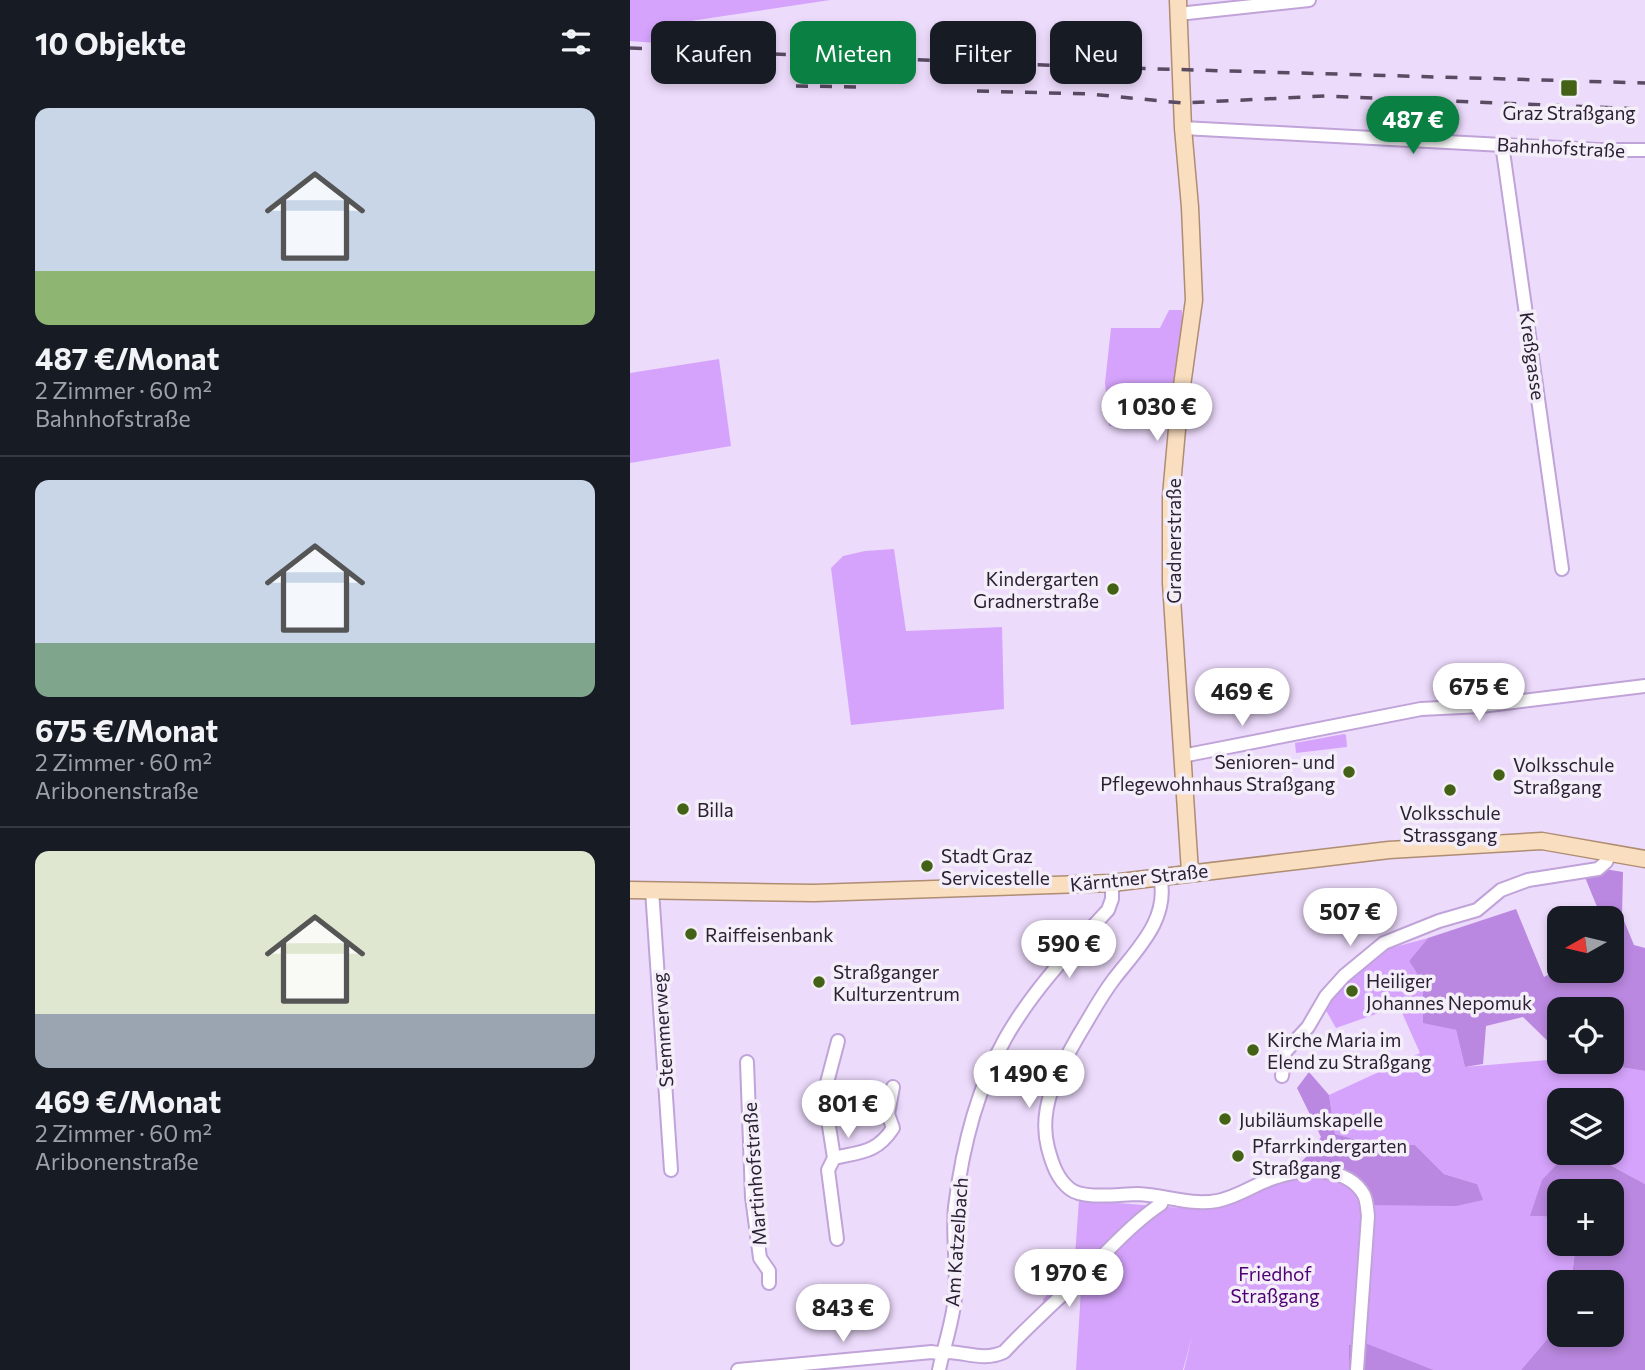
<!DOCTYPE html>
<html lang="de">
<meta charset="utf-8">
<style>
:root{--surface:#171b24;--page:#242831;--text:#f1f3f6;--muted:#9ea1a6;--line:#363941;--accent:#0b8043}
body{margin:0;font-family:Commissioner,sans-serif;background:var(--page);color:var(--text);height:100vh;display:flex;flex-direction:column;font-size:26px;white-space:nowrap}
*{box-sizing:border-box;margin:0}
p{font-size:23px;color:var(--muted)}
.icon{flex:none;width:38px;height:38px;fill:none;stroke:currentColor;stroke-width:2;stroke-linecap:round;stroke-linejoin:round}
.map{position:relative;flex:1;overflow:hidden}
.side{display:flex;flex-direction:column;background:var(--surface);width:630px}
.side>*{flex:none}
.guide{position:absolute;left:21px;top:21px;width:665px;height:63px;display:flex;gap:14px}
.needle{width:46px;rotate:262deg}
.tools{position:absolute;left:917px;top:906px;display:grid;gap:14px}
.tools a{display:grid;place-items:center;width:77px;height:77px;border-radius:14px;background:var(--surface);box-shadow:0 4px 10px #0003;font-size:35px}
.price{position:absolute;translate:-50% -60px;padding:0 16px;border-radius:24px;background:#fff;color:#222;font-size:23px;line-height:46px;filter:drop-shadow(0 2px 4px #0008)}
.price::after{content:'';position:absolute;left:50%;top:42px;width:21px;height:16px;margin-left:-10px;background:inherit;clip-path:polygon(0 0,100% 0,50% 100%)}
.price.selected{background:var(--accent);color:#fff}
ul{padding:0;list-style:none}
li{display:grid;align-content:center;gap:14px;height:371px;padding:0 35px}
li+li{border-top:2px solid var(--line)}
li span{display:grid;place-items:center;height:217px;border-radius:14px;color:#555}
li>.icon{margin-inline-start:auto}
span .icon{width:126px;height:126px;fill:#fffc;stroke-width:1}
li b{font-size:30px}
h2{display:flex;justify-content:space-between;align-items:center;height:84px;padding:0 35px;font-size:30px}
.tag{padding:0 24px;border-radius:14px;background:var(--surface);box-shadow:0 4px 10px #0003;font-size:24px;line-height:63px}
.tag.selected{background:var(--accent);color:#fff}
main{display:flex;flex:1;min-height:0}
.map>svg:first-child{display:block}
</style>
<main>
<section class="side">
<h2>10 Objekte<svg class="icon" aria-label="filters" viewBox="0 0 24 24"><path d="M4 7h16M4 17h16"/><circle cx="9" cy="7" r="2"/><circle cx="15" cy="17" r="2"/></svg></h2>
<ul>
<li><span style="background:linear-gradient(#c9d6e8 75%,#8fb573 0)"><svg class="icon" aria-label="home" viewBox="0 0 24 24"><path d="M3 11l9-7 9 7M6 9v11h12V9"/></svg></span><div><b>487 €/Monat</b><p>2 Zimmer · 60 m²</p><p>Bahnhofstraße</p></div></li>
<li><span style="background:linear-gradient(#c9d6e8 75%,#7fa58c 0)"><svg class="icon" aria-label="home" viewBox="0 0 24 24"><path d="M3 11l9-7 9 7M6 9v11h12V9"/></svg></span><div><b>675 €/Monat</b><p>2 Zimmer · 60 m²</p><p>Aribonenstraße</p></div></li>
<li><span style="background:linear-gradient(#dfe7d0 75%,#9aa5b1 0)"><svg class="icon" aria-label="home" viewBox="0 0 24 24"><path d="M3 11l9-7 9 7M6 9v11h12V9"/></svg></span><div><b>469 €/Monat</b><p>2 Zimmer · 60 m²</p><p>Aribonenstraße</p></div></li>
</ul>
</section>
<div class="map">
<svg width="1015" height="1370" viewBox="0 0 1015 1370">
<rect width="100%" height="100%" fill="#eddbfc"/>
<g fill="#d5a3fc" fill-rule="evenodd">
<polygon points="0,0 200,0 54,22 52,45 0,41"/>
<polygon points="539,310 552,310 552,325 539,423 479,426 475,383 481,328 530,328"/>
<polygon points="89,359 101,446 0,463 0,373"/>
<polygon points="264,549 276,631 372,627 374,709 221,725 201,568 213,556 235,551"/>
<polygon points="714,734 716,735 717,747 666,753 665,743"/>
<path d="M798 938 779 961 793 983V1022L826 1030 835 1067 929 1059V1062H958L1015 1071V1184L978 1164 950 1161 901 1216 929 1217V1244H946L941 1283H929V1325L891 1370H804L734 1343 720 1345 719 1370H554L562 1336 553 1370H446L451 1290 416 1319 413 1299 444 1269 449 1200 552 1208 585 1207 627 1194 647 1177 667 1166 718 1179 737 1204 847 1184 814 1174 785 1145 739 1143 705 1134 699 1095 790 1053 769 1006 706 1028 694 1007 713 982 750 951ZM929 1101H982V1153H929Z"/>
</g>
<g fill="#ba88e0">
<polygon points="950,865 993,872 992,916 1004,945 1015,948 1015,1071 958,1062 982,1062 982,1010 929,1010 929,1052 893,1017 856,1026 853,1064 835,1067 826,1030 793,1023 793,983 779,961 798,938 886,909 914,977 929,969 929,971 982,971 982,919 972,919"/>
<polygon points="679,1072 699,1095 705,1134 739,1143 785,1145 814,1174 847,1184 853,1200 826,1206 737,1205 732,1192 693,1172 667,1166 680,1153 691,1137 667,1088"/>
<polygon points="950,1161 978,1164 1015,1184 1015,1370 891,1370 929,1325 929,1335 982,1335 982,1283 941,1283 946,1244 982,1244 982,1192 929,1192 929,1217 900,1216 912,1180 929,1162"/>
<polygon points="735,1343 804,1370 719,1370 719,1345"/>
</g>
<g fill="none" stroke-linecap="round" stroke-linejoin="round">
<g stroke="#c0a3d8" stroke-width="16">
<g id="minor">
<polyline points="548,14 679,0"/>
<polyline points="553,128 968,150 1015,150"/>
<polyline points="872,144 932,569"/>
<polyline points="552,756 791,709 851,706 1015,686"/>
<path d="M530 876C540 919 507 949 484 979 471 996 461 1015 450 1033 430 1068 407 1106 418 1148 422 1163 427 1179 440 1189 454 1200 490 1194 508 1194 535 1195 560 1206 587 1201 609 1197 626 1183 647 1177 673 1168 718 1166 734 1195 737 1201 737 1209 738 1216L727 1370"/>
<polyline points="22,890 41,1170"/>
<polyline points="117,1062 122,1197 130,1258 139,1271 139,1283"/>
<polyline points="652,1076 655,1052 678,1027 696,996 714,976 754,943 809,921 847,910 871,890 898,880 968,869 976,862 981,852"/>
<path d="M204 1158C230 1152 247 1153 263 1128L258 1114 263 1087"/>
<polyline points="207,1239 198,1170 204,1158 194,1094 208,1041"/>
<path d="M108 1370 302 1352C308 1354 312 1352 318 1352 339 1353 354 1361 374 1352 401 1323 431 1297 459 1269 483 1246 504 1222 531 1204L533 1199"/>
<path d="M309 1370C314 1346 323 1321 325 1297 328 1267 322 1237 325 1207 332 1150 347 1089 375 1039 402 991 441 950 478 910L482 899V883"/>
</g>
</g>
<g stroke="#ae8d73" stroke-width="19">
<g id="major">
<polyline points="548,0 553,128 560,207 564,300 549,407 541,496 541,583 560,872"/>
<polyline points="0,890 184,893 482,883 759,850 912,841 1015,859"/>
</g>
</g>
<use href="#minor" stroke="#fff" stroke-width="12"/>
<use href="#major" stroke="#f9debf" stroke-width="16"/>
<g stroke="#584b62" stroke-width="3.5" stroke-dasharray="12 12" stroke-linecap="butt">
<polyline points="0,48 461,67 1015,83"/>
<polyline points="166,86 232,87"/>
<polyline points="347,91 460,94 552,103 695,96 1015,109"/>
</g>
</g>
<g fill="#436216" stroke="#f4eef9" stroke-width="2.5">
<rect x="930" y="79" width="18" height="18" rx="3.5"/>
<circle cx="483" cy="589" r="7"/>
<circle cx="719" cy="772" r="7"/>
<circle cx="869" cy="775" r="7"/>
<circle cx="820" cy="790" r="7"/>
<circle cx="53" cy="809" r="7"/>
<circle cx="297" cy="866" r="7"/>
<circle cx="61" cy="934" r="7"/>
<circle cx="189" cy="982" r="7"/>
<circle cx="722" cy="991" r="7"/>
<circle cx="623" cy="1050" r="7"/>
<circle cx="595" cy="1119" r="7"/>
<circle cx="608" cy="1156" r="7"/>
</g>
<g text-anchor="middle" dominant-baseline="central" stroke-width="7" stroke-linejoin="round" paint-order="stroke">
<g font-size="19" fill="#2b2034" stroke="#f4eef9" text-anchor="start">
<text x="939" y="112" text-anchor="middle">Graz Straßgang</text>
<text x="469" y="578" text-anchor="end">Kindergarten<tspan x="469" dy="22">Gradnerstraße</tspan></text>
<text x="705" y="761" text-anchor="end">Senioren- und<tspan x="705" dy="22">Pflegewohnhaus Straßgang</tspan></text>
<text x="883" y="764">Volksschule<tspan x="883" dy="22">Straßgang</tspan></text>
<text x="67" y="809">Billa</text>
<text x="820" y="812" text-anchor="middle">Volksschule<tspan x="820" dy="22">Strassgang</tspan></text>
<text x="311" y="855">Stadt Graz<tspan x="311" dy="22">Servicestelle</tspan></text>
<text x="75" y="934">Raiffeisenbank</text>
<text x="203" y="971">Straßganger<tspan x="203" dy="22">Kulturzentrum</tspan></text>
<text x="736" y="980">Heiliger<tspan x="736" dy="22">Johannes Nepomuk</tspan></text>
<text x="637" y="1039">Kirche Maria im<tspan x="637" dy="22">Elend zu Straßgang</tspan></text>
<text x="609" y="1119">Jubiläumskapelle</text>
<text x="622" y="1145">Pfarrkindergarten<tspan x="622" dy="22">Straßgang</tspan></text>
</g>
<g font-size="19" fill="#2b2034" stroke="#f4eef9">
<text transform="translate(931 147) rotate(3)">Bahnhofstraße</text>
<text transform="translate(903 356) rotate(82)">Kreßgasse</text>
<text transform="translate(543 541) rotate(-90)">Gradnerstraße</text>
<text transform="translate(509 877) rotate(-6)">Kärntner Straße</text>
<text transform="translate(32 1030) rotate(-94)">Stemmerweg</text>
<text transform="translate(124 1174) rotate(-94)">Martinhofstraße</text>
<text transform="translate(326 1242) rotate(-86)">Am Katzelbach</text>
</g>
<g font-size="19" fill="#4e0172" stroke="#f4eef9">
<text x="645" y="1273">Friedhof<tspan x="645" dy="22">Straßgang</tspan></text>
</g>
</g>
</svg>
<div class="tools">
<a><svg class="needle" viewBox="-14 -14 28 28"><path d="M0-13l5 13h-10z" fill="#e53935"/><path d="M0 13l5-13h-10z" fill="#9ea1a6"/></svg></a>
<a><svg class="icon" aria-label="locate" viewBox="0 0 24 24"><circle cx="12" cy="12" r="6"/><path d="M12 2v4M12 18v4M2 12h4M18 12h4"/></svg></a>
<a><svg class="icon" aria-label="layers" viewBox="0 0 24 24"><path d="M12 4l9 5-9 5-9-5zM3 14l9 5 9-5"/></svg></a>
<a>+</a>
<a>−</a>
</div>
<b class="price selected" style="left:783px;top:156px">487 €</b>
<b class="price" style="left:527px;top:443px">1 030 €</b>
<b class="price" style="left:849px;top:723px">675 €</b>
<b class="price" style="left:612px;top:728px">469 €</b>
<b class="price" style="left:720px;top:948px">507 €</b>
<b class="price" style="left:439px;top:980px">590 €</b>
<b class="price" style="left:399px;top:1110px">1 490 €</b>
<b class="price" style="left:218px;top:1140px">801 €</b>
<b class="price" style="left:439px;top:1309px">1 970 €</b>
<b class="price" style="left:213px;top:1344px">843 €</b>
<div class="guide">
<a class="tag">Kaufen</a>
<a class="tag selected">Mieten</a>
<a class="tag">Filter</a>
<a class="tag">Neu</a>
</div>
</div>
</main>
